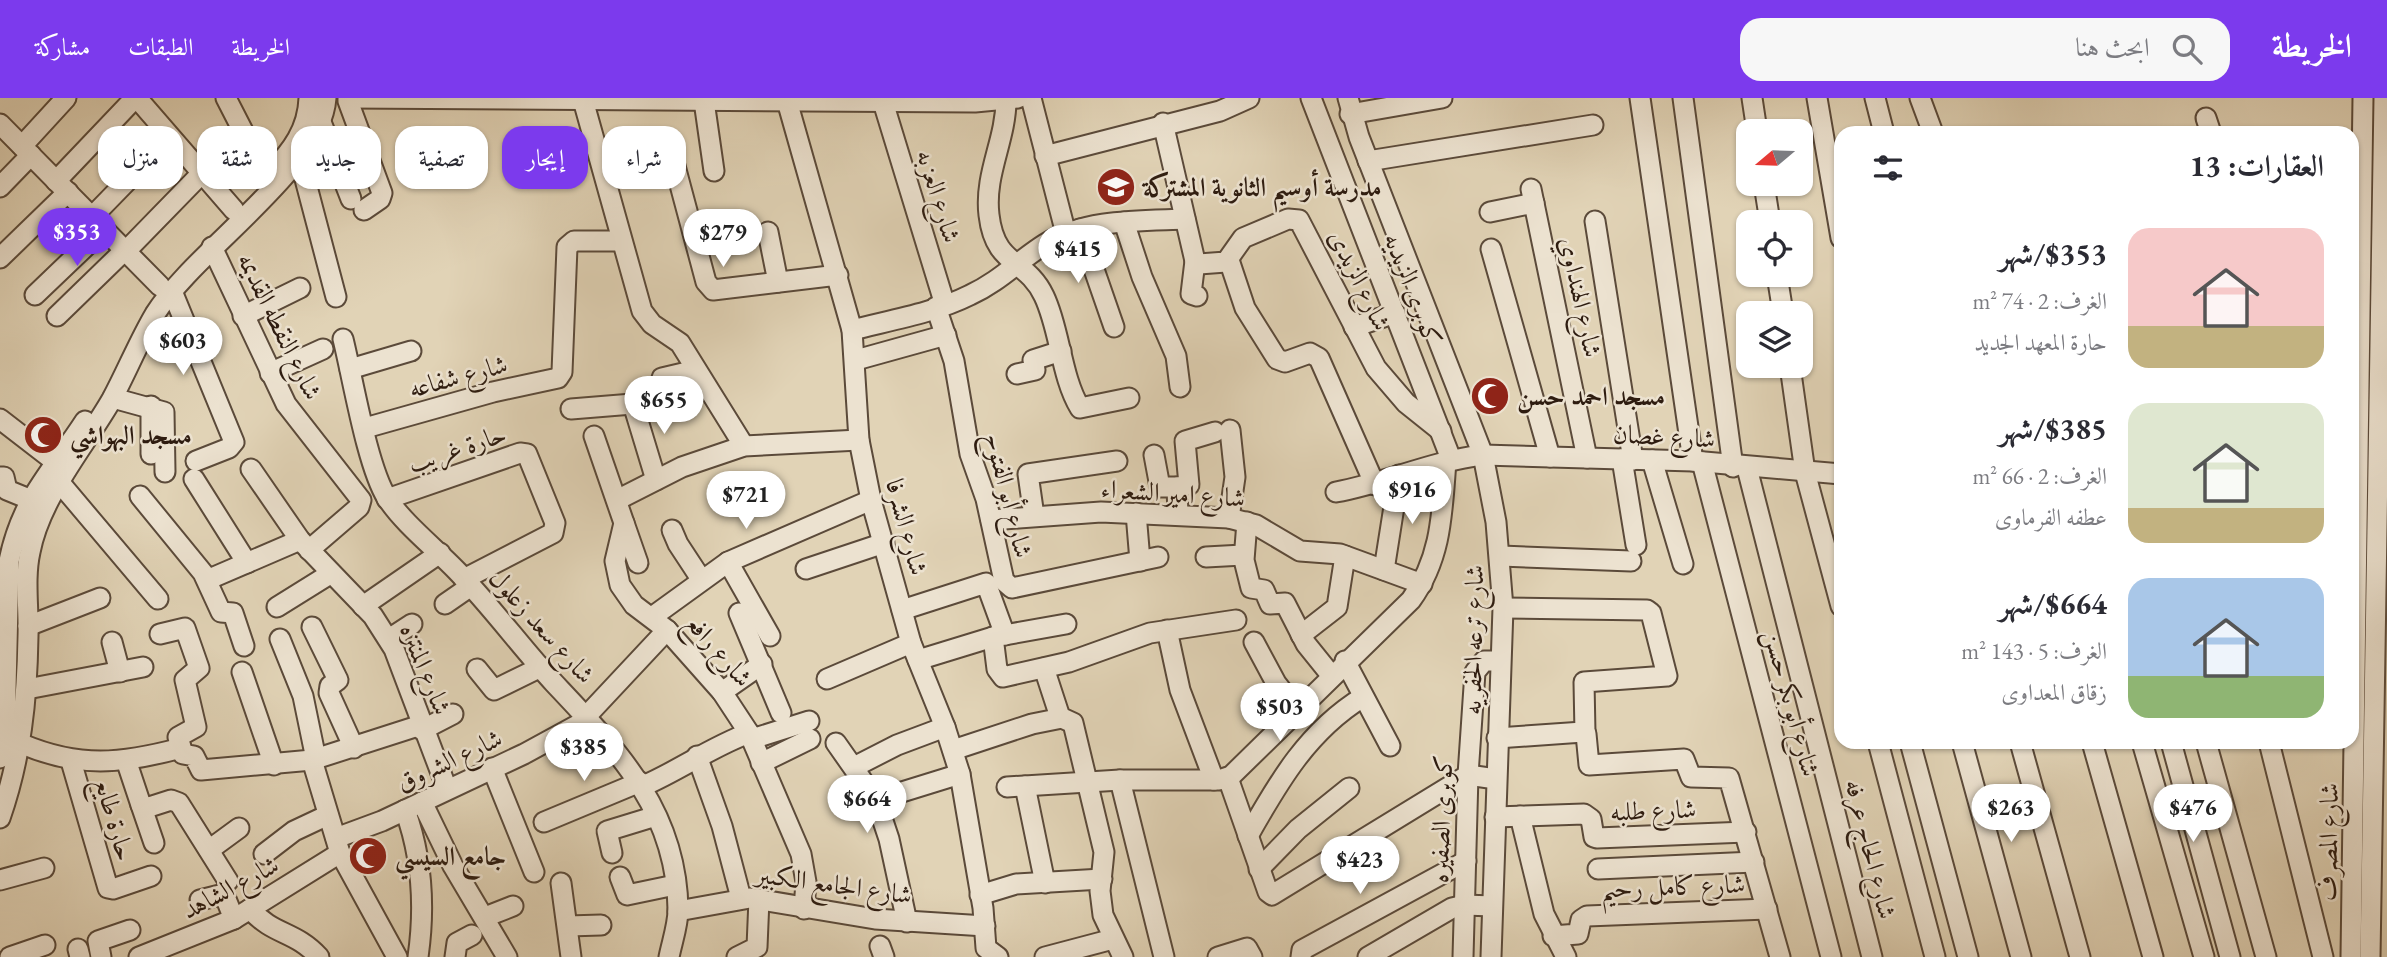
<!DOCTYPE html>
<html lang="ar">
<meta charset="utf-8">
<style>
:root{--surface:#fff;--page:#f7f7f7;--text:#2b2b33;--muted:#7c7c81;--accent:#7c3aed}
body{margin:0;font-family:"EB Garamond",Amiri,serif;background:var(--page);color:var(--text);direction:rtl;height:100vh;display:flex;flex-direction:column;font-size:26px;white-space:nowrap}
*{box-sizing:border-box;margin:0}
p{font-size:23px;color:var(--muted)}
.icon{flex:none;width:38px;height:38px;fill:none;stroke:currentColor;stroke-width:2;stroke-linecap:round;stroke-linejoin:round}
.map{position:relative;flex:1;overflow:hidden;direction:ltr}
.sheet{position:absolute;left:1834px;top:28px;width:525px;height:623px;display:flex;flex-direction:column;background:var(--surface);border-radius:21px;box-shadow:0 2px 5px #0004;direction:rtl}
.sheet>*{flex:none}
.guide{position:absolute;left:21px;top:28px;width:665px;height:63px;direction:rtl;display:flex;gap:14px}
.needle{width:46px;rotate:251deg}
.tools{position:absolute;left:1736px;top:21px;display:grid;gap:14px}
.tools a{display:grid;place-items:center;width:77px;height:77px;border-radius:14px;background:var(--surface);box-shadow:0 2px 5px #0004;font-size:35px}
.price{position:absolute;translate:-50% -60px;padding:0 16px;border-radius:24px;background:#fff;color:#222;font-size:23px;line-height:46px;filter:drop-shadow(0 2px 4px #0008)}
.price::after{content:'';position:absolute;left:50%;top:42px;width:21px;height:16px;margin-left:-10px;background:inherit;clip-path:polygon(0 0,100% 0,50% 100%)}
.price.on{background:var(--accent);color:#fff}
ul{padding:0;list-style:none}
li{display:flex;align-items:center;gap:21px;height:175px;padding:0 35px}
li span{display:grid;place-items:center;flex:none;width:196px;height:140px;border-radius:21px;color:#555}
li>.icon{margin-inline-start:auto}
span .icon{width:84px;height:84px;fill:#fffc;stroke-width:1}
li b{font-size:30px}
h2{display:flex;justify-content:space-between;align-items:center;height:84px;padding:0 35px;font-size:30px}
.tag{padding:0 24px;border-radius:21px;background:var(--surface);box-shadow:0 2px 5px #0004;font-size:24px;line-height:63px}
.tag.on{background:var(--accent);color:#fff}
header{display:flex;align-items:center;gap:42px;box-sizing:border-box;height:98px;padding:0 35px;background:var(--accent);color:#fff}
header strong{font-size:33px}
nav{display:flex;gap:38px;margin-inline-start:auto;font-size:24px}
.search{width:490px;height:63px;background:var(--page);display:flex;align-items:center;gap:18px;box-sizing:border-box;padding:0 24px;border-radius:21px;color:var(--muted);font-size:26px}
.map>svg:first-child{display:block}
</style>
<header>
<strong>الخريطة</strong>
<div class="search"><svg class="icon" aria-label="search" viewBox="0 0 24 24"><circle cx="10" cy="10" r="6"/><path d="M15 15l6 6"/></svg>ابحث هنا</div>
<nav><a>الخريطة</a><a>الطبقات</a><a>مشاركة</a></nav>
</header>
<div class="map">
<svg width="2387" height="859" viewBox="0 0 2387 859">
<rect width="100%" height="100%" fill="#e1d3b6"/>
<filter id="stains"><feTurbulence type="fractalNoise" baseFrequency=".00286" numOctaves="4"/><feColorMatrix values="0 0 0 0 .2 0 0 0 0 .09 0 0 0 0 .02 0 0 0 .5 -.17"/></filter>
<radialGradient id="worn" r=".72"><stop offset=".6" stop-color="#630" stop-opacity="0"/><stop offset="1" stop-color="#630" stop-opacity=".3"/></radialGradient>
<g fill="none" stroke-linecap="round" stroke-linejoin="round">
<g stroke="#5b4a3a" stroke-width="23">
<g id="minor">
<polyline points="137,0 234,112"/>
<polyline points="226,0 266,78"/>
<polyline points="348,0 975,4 1018,0"/>
<polyline points="1031,0 1066,136"/>
<polyline points="1311,0 1451,361"/>
<polyline points="1348,0 1359,39 1483,357 1496,424 1503,510 1491,859"/>
<polyline points="1640,0 1693,363"/>
<polyline points="1683,0 1733,369"/>
<polyline points="1752,0 1757,33"/>
<polyline points="1817,0 1841,140"/>
<polyline points="1875,0 1884,35"/>
<polyline points="1920,0 1933,35"/>
<polyline points="583,2 642,213 652,226 680,245 744,348"/>
<path d="M1006 2C1006 42 984 76 989 117 995 169 1026 160 1044 198 1060 231 1061 279 1080 310L1129 300"/>
<polyline points="348,3 382,95 380,101 364,112"/>
<polyline points="704,3 714,73"/>
<polyline points="787,3 852,232 859,342 871,402 911,545 945,629 960,676 983,810 986,850 998,859"/>
<polyline points="883,4 945,207"/>
<polyline points="1350,16 1442,0"/>
<polyline points="2206,20 2211,35"/>
<polyline points="321,24 351,101"/>
<polyline points="1163,25 1195,163 1199,166 1226,164 1243,140 1288,121 1299,122 1376,270 1406,305 1441,333"/>
<polyline points="0,26 160,188"/>
<polyline points="22,48 66,0"/>
<polyline points="1045,58 1220,13 1249,0"/>
<polyline points="300,62 336,199"/>
<polyline points="1368,63 1593,27"/>
<polyline points="675,68 706,184 713,192 838,177"/>
<path d="M271 74C292 53 308 31 309 0"/>
<polyline points="56,83 135,0"/>
<polyline points="1764,86 1770,124"/>
<polyline points="0,89 31,57"/>
<polyline points="1531,91 1587,360"/>
<polyline points="1490,114 1534,105"/>
<polyline points="92,119 170,39"/>
<polyline points="1595,123 1633,362"/>
<polyline points="1124,124 1142,179 1176,258 1180,289"/>
<polyline points="1080,131 1114,229"/>
<polyline points="768,134 778,184"/>
<polyline points="212,149 286,306 361,402 359,409 309,452"/>
<polyline points="1491,151 1550,359"/>
<polyline points="126,153 202,75"/>
<polyline points="0,160 68,94"/>
<polyline points="1229,162 1245,210 1277,261 1285,264 1310,255 1319,260 1375,387"/>
<polyline points="1195,163 1191,196 1197,198"/>
<polyline points="1777,177 1783,215"/>
<polyline points="172,193 234,344 229,350 196,363"/>
<polyline points="35,197 104,131"/>
<polyline points="936,209 954,263 970,356 986,401 1004,483 1012,490 1158,459"/>
<polyline points="57,218 125,152"/>
<polyline points="243,218 300,190"/>
<polyline points="1354,229 1395,215"/>
<path d="M852 232C891 222 934 215 970 197 1000 183 1018 163 1045 146 1085 121 1139 123 1185 121"/>
<path d="M343 241C353 281 367 368 387 400 403 425 436 451 457 473 491 508 521 549 554 585 617 652 677 712 678 812 678 827 672 844 669 859"/>
<polyline points="856,262 946,237"/>
<polyline points="1790,268 1805,374 1841,508"/>
<polyline points="350,271 411,253"/>
<polyline points="270,275 323,251"/>
<polyline points="1017,276 1035,272 1033,262 1061,253"/>
<polyline points="113,300 164,314 165,374"/>
<polyline points="633,306 656,382"/>
<polyline points="571,311 657,304 662,280 696,272"/>
<polyline points="0,321 66,372"/>
<polyline points="365,330 493,294 558,280 562,274 567,149 574,143 620,143"/>
<polyline points="594,338 624,425 615,463 620,487 634,507 667,532 722,594 749,635 801,756 806,784 804,811"/>
<polyline points="151,356 151,308"/>
<polyline points="1154,357 1160,389 1177,389 1178,417"/>
<polyline points="1622,361 1636,447"/>
<polyline points="1652,362 1683,466"/>
<polyline points="1702,364 1831,859"/>
<polyline points="1747,370 1872,859"/>
<polyline points="251,371 300,442 373,518 394,551 447,691"/>
<polyline points="0,379 4,379 7,392 29,401"/>
<polyline points="194,381 247,465"/>
<polyline points="60,385 158,501"/>
<polyline points="1177,389 1189,387 1185,343 1215,334"/>
<path d="M1336 394C1386 385 1432 363 1483 357L1693 363 1841 376"/>
<polyline points="140,398 203,475 221,514 233,515 244,548"/>
<polyline points="387,401 520,355 527,356 555,425 553,435 464,481"/>
<polyline points="617,402 682,369 744,348 859,342"/>
<polyline points="1136,415 1140,463"/>
<polyline points="1034,418 1028,376 1117,363"/>
<polyline points="1229,420 1235,379 1230,332"/>
<polyline points="991,422 1101,414 1229,420 1256,427 1300,453 1340,456 1422,486"/>
<polyline points="1247,424 1244,462 1251,490 1264,492 1270,506 1285,505 1306,546 1331,577"/>
<polyline points="624,425 638,465"/>
<polyline points="672,432 678,446 701,481"/>
<polyline points="1501,458 1631,463"/>
<polyline points="1206,459 1243,457"/>
<polyline points="728,464 770,538"/>
<polyline points="806,471 884,445"/>
<polyline points="1384,472 1399,377"/>
<polyline points="207,482 300,442"/>
<polyline points="445,506 471,488"/>
<polyline points="363,508 440,455"/>
<polyline points="277,509 330,476"/>
<polyline points="1503,510 1647,512 1651,515 1667,578 1584,584 1585,635"/>
<polyline points="902,512 986,485 1005,537"/>
<polyline points="739,515 781,615"/>
<polyline points="652,519 728,464 871,402"/>
<polyline points="28,528 100,500"/>
<polyline points="312,529 338,582 330,588 329,595 354,650"/>
<polyline points="1167,532 1180,592 1214,682"/>
<polyline points="160,536 185,530 199,570 185,582 196,629 178,639 183,656 194,658 201,672 312,662 421,627"/>
<polyline points="1301,537 1337,509 1345,458"/>
<polyline points="993,539 997,571 1003,579 1069,564 1150,535 1236,522"/>
<polyline points="280,541 303,598 316,661"/>
<polyline points="389,541 412,526"/>
<polyline points="112,544 120,574"/>
<polyline points="1254,544 1276,585 1297,612"/>
<polyline points="918,562 993,539 1066,526"/>
<polyline points="1345,563 1390,648"/>
<polyline points="1044,570 1060,619 1073,625 1104,754 1100,793 1103,817 1123,859"/>
<polyline points="477,571 494,592 541,569"/>
<polyline points="242,574 274,667"/>
<polyline points="827,581 911,545"/>
<polyline points="27,591 143,569"/>
<polyline points="722,594 762,566"/>
<polyline points="422,632 453,616"/>
<polyline points="1497,640 1583,634 1586,636 1589,667 1684,661 1691,679 1729,680 1780,859"/>
<polyline points="752,641 809,623"/>
<polyline points="1878,644 1935,859"/>
<polyline points="1910,644 1968,859"/>
<polyline points="1962,644 2021,859"/>
<polyline points="2020,644 2080,859"/>
<polyline points="2092,644 2153,859"/>
<polyline points="2142,644 2204,859"/>
<polyline points="2171,644 2230,859"/>
<polyline points="2206,644 2266,859"/>
<polyline points="2269,644 2323,859"/>
<polyline points="836,645 876,702 889,741 907,824"/>
<path d="M22 646C79 670 121 666 181 650"/>
<polyline points="953,652 1032,626 1062,620"/>
<polyline points="697,658 722,728 741,800"/>
<path d="M0 660 5 633 9 463C22 400 52 374 85 323"/>
<polyline points="126,662 141,707 146,710 171,702 179,705 228,783"/>
<polyline points="312,662 340,755 397,859"/>
<polyline points="71,663 108,790 113,791 151,778"/>
<polyline points="761,665 810,641"/>
<polyline points="854,669 897,647 945,629"/>
<polyline points="492,670 534,774"/>
<polyline points="1228,680 1268,794 1272,797 1468,677 1496,681"/>
<polyline points="1120,682 1164,859"/>
<path d="M643 688C680 672 711 649 749 635"/>
<polyline points="1025,688 1045,785"/>
<path d="M1007 689 1120 682H1219L1231 678 1411 502C1442 459 1442 414 1446 363"/>
<polyline points="876,702 960,676"/>
<polyline points="422,704 453,768 507,859"/>
<polyline points="141,707 154,745"/>
<path d="M405 712C422 759 425 810 418 859"/>
<polyline points="1520,718 1544,816 1566,859"/>
<polyline points="1495,719 1584,716 1591,721 1594,739 1597,740 1746,734"/>
<path d="M0 720C21 660 27 602 28 538 29 511 24 481 30 454 40 400 85 348 112 301 127 273 139 243 155 216 196 151 321 71 326 0"/>
<polyline points="544,724 640,684"/>
<path d="M1248 738C1279 683 1308 633 1363 599"/>
<polyline points="336,740 382,723 524,656 579,626 667,532"/>
<polyline points="209,752 239,730"/>
<polyline points="612,755 607,733 656,718"/>
<polyline points="264,756 294,733 328,717"/>
<polyline points="1259,771 1298,731 1349,690"/>
<polyline points="1598,771 1754,764"/>
<polyline points="620,779 627,797 675,787"/>
<polyline points="0,782 44,770"/>
<polyline points="561,785 571,859"/>
<polyline points="980,797 1016,786 1102,781"/>
<polyline points="200,802 224,796 234,821"/>
<path d="M250 811C274 838 294 832 319 859"/>
<polyline points="678,813 750,800 875,821 985,828"/>
<polyline points="485,819 513,808"/>
<polyline points="568,828 601,827"/>
<polyline points="1553,838 1578,836 1581,822 1587,818 1767,811"/>
<polyline points="880,848 884,859"/>
<polyline points="78,851 80,859"/>
<polyline points="10,859 45,847"/>
<polyline points="101,859 98,843 130,832"/>
<polyline points="139,859 234,821 340,755"/>
<polyline points="455,859 457,845 472,837"/>
<polyline points="737,859 757,849 759,801"/>
<polyline points="1045,859 1113,841"/>
<polyline points="1218,859 1247,850 1252,859"/>
<polyline points="1301,859 1302,852 1466,763"/>
<polyline points="1368,859 1452,810 1465,807 1492,808"/>
<polyline points="1463,859 1468,677 1475,574 1484,563 1500,563"/>
<polyline points="2351,859 2363,0"/>
<polyline points="2370,859 2384,0"/>
</g>
</g>
<use href="#minor" stroke="#ece2d0" stroke-width="19"/>
</g>
<defs>
<g id="school-disc" transform="scale(2.0125)"><circle r="9.5" fill="#8f2418" stroke="#ece2d0"/><path d="M0-5L7-2L0 1L-7-2ZM-4 1L0 2.5L4 1V4Q0 6-4 4Z" fill="#fff"/></g>
<g id="mosque-disc" transform="scale(2.0125)"><circle r="9.5" fill="#8f2418" stroke="#ece2d0"/><path d="M3.5-4.9A6 6 0 1 0 3.5 4.9A5 5 0 1 1 3.5-4.9Z" fill="#fff"/></g>
</defs>
<g fill-rule="evenodd">
<use href="#school-disc" x="1116" y="89"/>
<use href="#mosque-disc" x="1490" y="298"/>
<use href="#mosque-disc" x="43" y="337"/>
<use href="#mosque-disc" x="368" y="758"/>
</g>
<g text-anchor="middle" dominant-baseline="central" stroke-width="5" stroke-linejoin="round" paint-order="stroke">
<g font-size="26" font-weight="bold" fill="#2e1c10" stroke="#ece2d0" text-anchor="start">
<text x="1143" y="89">مدرسة أوسيم الثانوية المشتركة</text>
<text x="1517" y="298">مسجد احمد حسن</text>
<text x="70" y="337">مسجد البهواشي</text>
<text x="395" y="758">جامع السيسي</text>
</g>
<g font-size="26" fill="#2e1c10" stroke="#ece2d0">
<text transform="translate(939 98) rotate(73)">شارع العزبه</text>
<text transform="translate(1360 182) rotate(64)">شارع الزيدى</text>
<text transform="translate(1413 191) rotate(69)">كوبرى الزيديه</text>
<text transform="translate(1581 199) rotate(78)">شارع الهنداوي</text>
<text transform="translate(280 228) rotate(64)">شارع النقطه القديمه</text>
<text transform="translate(458 278) rotate(-15)">شارع شفاعه</text>
<text transform="translate(1664 338) rotate(3)">شارع غصان</text>
<text transform="translate(457 350) rotate(-18)">حارة غريب</text>
<text transform="translate(1173 395) rotate(4)">شارع امير الشعراء</text>
<text transform="translate(1009 397) rotate(76)">شارع أبو الفتوح</text>
<text transform="translate(907 429) rotate(75)">شارع الشرفا</text>
<text transform="translate(542 528) rotate(48)">شارع سعد زعلول</text>
<text transform="translate(1473 542) rotate(-89)">شارع ترعه الحفريه</text>
<text transform="translate(719 552) rotate(49)">شارع رافع</text>
<text transform="translate(426 571) rotate(68)">شارع المنتزه</text>
<text transform="translate(1792 605) rotate(75)">شارع أبو بكر حسن</text>
<text transform="translate(449 662) rotate(-25)">شارع الشروق</text>
<text transform="translate(1653 712) rotate(-2)">شارع طلبه</text>
<text transform="translate(115 721) rotate(74)">حارة طايع</text>
<text transform="translate(1441 721) rotate(-88)">كوبرى الصفيره</text>
<text transform="translate(2328 744) rotate(-89)">شارع المصرف</text>
<text transform="translate(1871 751) rotate(76)">شارع الحاج عرفه</text>
<text transform="translate(834 786) rotate(8)">شارع الجامع الكبير</text>
<text transform="translate(1673 788) rotate(-2)">شارع كامل رحيم</text>
<text transform="translate(230 789) rotate(-28)">شارع الشاهد</text>
</g>
</g>
<rect width="100%" height="100%" filter="url(#stains)"/>
<rect width="100%" height="100%" fill="url(#worn)"/>
</svg>
<div class="tools">
<a><svg class="needle" viewBox="-14 -14 28 28"><path d="M0-13l5 13h-10z" fill="#e53935"/><path d="M0 13l5-13h-10z" fill="#7c7c81"/></svg></a>
<a><svg class="icon" aria-label="locate" viewBox="0 0 24 24"><circle cx="12" cy="12" r="6"/><path d="M12 2v4M12 18v4M2 12h4M18 12h4"/></svg></a>
<a><svg class="icon" aria-label="layers" viewBox="0 0 24 24"><path d="M12 4l9 5-9 5-9-5zM3 14l9 5 9-5"/></svg></a>
</div>
<b class="price on" style="left:77px;top:170px">$353</b>
<b class="price" style="left:723px;top:171px">$279</b>
<b class="price" style="left:1078px;top:187px">$415</b>
<b class="price" style="left:183px;top:279px">$603</b>
<b class="price" style="left:664px;top:338px">$655</b>
<b class="price" style="left:1412px;top:428px">$916</b>
<b class="price" style="left:746px;top:433px">$721</b>
<b class="price" style="left:1280px;top:645px">$503</b>
<b class="price" style="left:584px;top:685px">$385</b>
<b class="price" style="left:867px;top:737px">$664</b>
<b class="price" style="left:2011px;top:746px">$263</b>
<b class="price" style="left:2193px;top:746px">$476</b>
<b class="price" style="left:1360px;top:798px">$423</b>
<div class="guide">
<a class="tag">شراء</a>
<a class="tag on">إيجار</a>
<a class="tag">تصفية</a>
<a class="tag">جديد</a>
<a class="tag">شقة</a>
<a class="tag">منزل</a>
</div>
<section class="sheet">
<h2>العقارات: 13<svg class="icon" aria-label="filters" viewBox="0 0 24 24"><path d="M4 7h16M4 17h16"/><circle cx="9" cy="7" r="2"/><circle cx="15" cy="17" r="2"/></svg></h2>
<ul>
<li><span style="background:linear-gradient(#f6c9c9 70%,#c2b280 0)"><svg class="icon" aria-label="home" viewBox="0 0 24 24"><path d="M3 11l9-7 9 7M6 9v11h12V9"/></svg></span><div><b>$353/شهر</b><p>الغرف: 2 · 74 m²</p><p>حارة المعهد الجديد</p></div></li>
<li><span style="background:linear-gradient(#dfe7d0 75%,#c2b280 0)"><svg class="icon" aria-label="home" viewBox="0 0 24 24"><path d="M3 11l9-7 9 7M6 9v11h12V9"/></svg></span><div><b>$385/شهر</b><p>الغرف: 2 · 66 m²</p><p>عطفه الفرماوى</p></div></li>
<li><span style="background:linear-gradient(#a9c7e8 70%,#8fb573 0)"><svg class="icon" aria-label="home" viewBox="0 0 24 24"><path d="M3 11l9-7 9 7M6 9v11h12V9"/></svg></span><div><b>$664/شهر</b><p>الغرف: 5 · 143 m²</p><p>زقاق المعداوى</p></div></li>
</ul>
</section>
</div>
